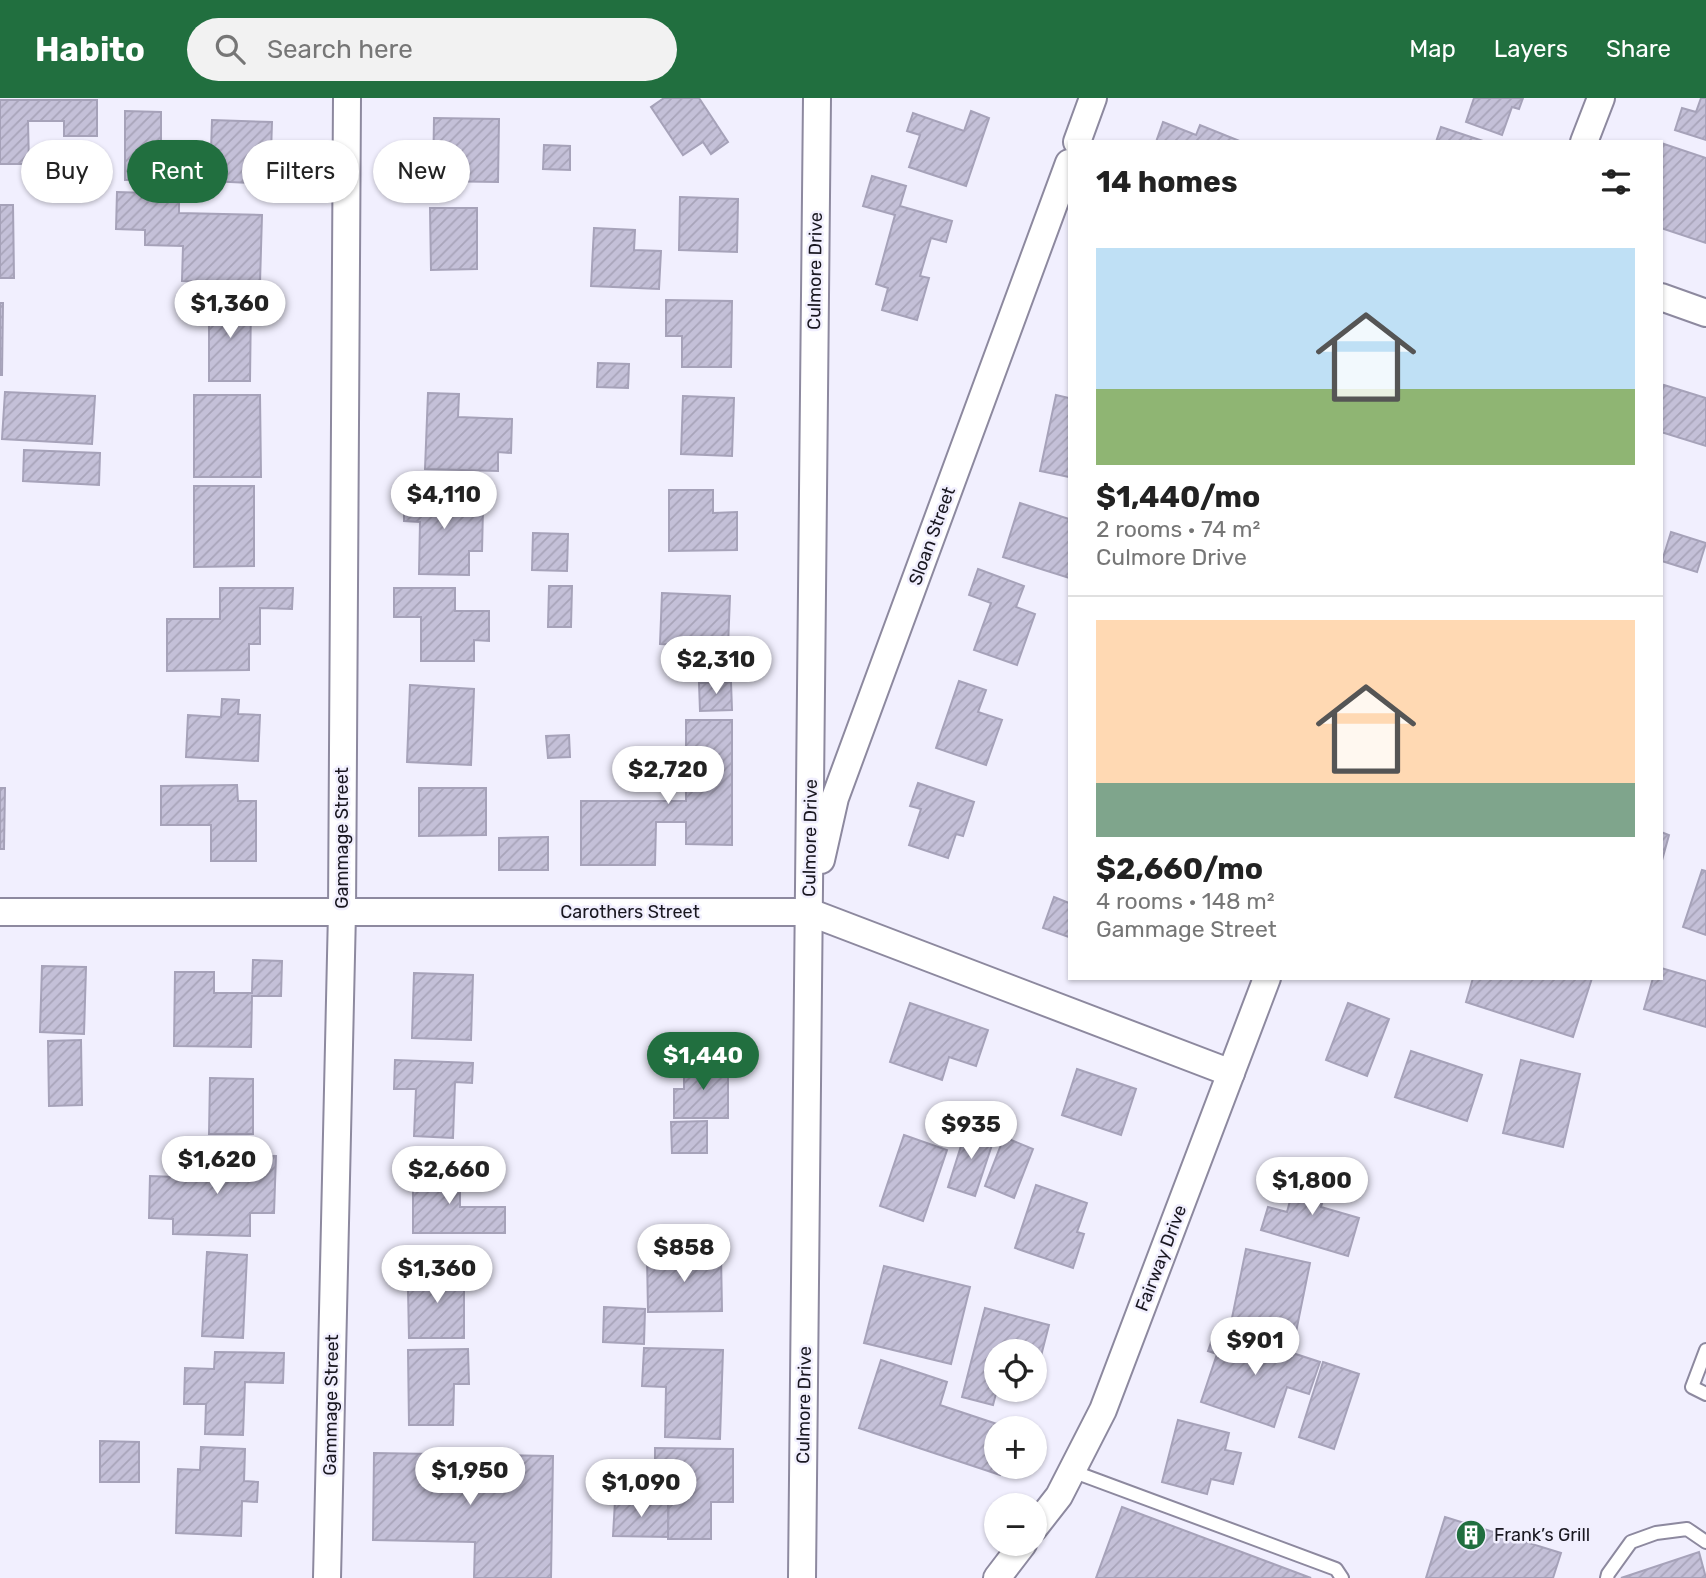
<!DOCTYPE html>
<meta charset="utf-8">
<style>
:root{--surface:#fff;--page:#f2f2f2;--text:#222;--muted:#767676;--line:#e0e0e0;--accent:#216f3f}
body{margin:0;font-family:Rubik,sans-serif;background:var(--page);color:var(--text);height:100vh;display:flex;flex-direction:column;font-size:26px;white-space:nowrap}
*{box-sizing:border-box;margin:0}
p{font-size:23px;color:var(--muted)}
.icon{flex:none;width:38px;height:38px;fill:none;stroke:currentColor;stroke-width:2;stroke-linecap:round;stroke-linejoin:round}
.map{position:relative;flex:1;overflow:hidden}
.side{position:absolute;left:1068px;top:42px;width:595px;height:840px;display:flex;flex-direction:column;background:var(--surface);border-radius:0px;box-shadow:0 2px 5px #0004}
.side>*{flex:none}
.banner{position:absolute;left:21px;top:42px;width:665px;height:63px;display:flex;gap:14px}
.buttons{position:absolute;left:984px;top:1241px;display:grid;gap:14px}
.buttons a{display:grid;place-items:center;width:63px;height:63px;border-radius:50%;background:var(--surface);box-shadow:0 2px 5px #0004;font-size:35px}
.price{position:absolute;translate:-50% -60px;padding:0 16px;border-radius:24px;background:#fff;color:#222;font-size:23px;line-height:46px;filter:drop-shadow(0 2px 4px #0008)}
.price::after{content:'';position:absolute;left:50%;top:42px;width:21px;height:16px;margin-left:-10px;background:inherit;clip-path:polygon(0 0,100% 0,50% 100%)}
.price.current{background:var(--accent);color:#fff}
ul{padding:0;list-style:none}
li{display:grid;align-content:center;gap:14px;height:371px;padding:0 28px}
li+li{border-top:2px solid var(--line)}
li span{display:grid;place-items:center;height:217px;border-radius:0px;color:#555}
li>.icon{margin-inline-start:auto}
span .icon{width:126px;height:126px;fill:#fffc;stroke-width:1}
li b{font-size:30px}
h2{display:flex;justify-content:space-between;align-items:center;height:84px;padding:0 28px;font-size:30px}
.tag{padding:0 24px;border-radius:32px;background:var(--surface);box-shadow:0 2px 5px #0004;font-size:24px;line-height:63px}
.tag.current{background:var(--accent);color:#fff}
header{display:flex;align-items:center;gap:42px;box-sizing:border-box;height:98px;padding:0 35px;background:var(--accent);color:#fff}
header strong{font-size:33px}
nav{display:flex;gap:38px;margin-inline-start:auto;font-size:24px}
.search{width:490px;height:63px;background:var(--page);display:flex;align-items:center;gap:18px;box-sizing:border-box;padding:0 24px;border-radius:38px;color:var(--muted);font-size:26px}
.map>svg:first-child{display:block}
</style>
<header>
<strong>Habito</strong>
<div class="search"><svg class="icon" aria-label="search" viewBox="0 0 24 24"><circle cx="10" cy="10" r="6"/><path d="M15 15l6 6"/></svg>Search here</div>
<nav><a>Map</a><a>Layers</a><a>Share</a></nav>
</header>
<div class="map">
<svg width="1706" height="1480" viewBox="0 0 1706 1480">
<defs>
<pattern id="building-hatch" width="6" height="6" patternUnits="userSpaceOnUse" patternTransform="scale(1.75)"><rect width="6" height="6" fill="#c4c0d8"/><path d="M-1 1l2-2M0 6l6-6M5 7l2-2" fill="none" stroke="#a8a4b9"/></pattern>
</defs>
<rect width="100%" height="100%" fill="#f1effe"/>
<g fill="url(#building-hatch)" stroke="#a6a2b9" stroke-width="2">
<polygon points="664,0 699,0 728,44 711,56 703,44 683,57 651,9"/>
<polygon points="1474,0 1523,0 1519,11 1512,9 1502,37 1466,24"/>
<polygon points="1701,0 1706,0 1706,42 1675,32 1682,10 1696,14"/>
<polygon points="0,2 97,2 97,38 64,38 64,23 28,23 29,66 0,66"/>
<polygon points="125,13 161,14 161,81 125,82"/>
<polygon points="971,13 989,20 966,88 909,69 920,37 907,33 913,15 964,33"/>
<polygon points="434,20 499,21 498,84 433,83"/>
<polygon points="212,22 272,24 270,86 210,83"/>
<polygon points="1163,24 1196,37 1200,27 1242,44 1156,44"/>
<polygon points="1441,29 1486,44 1436,44"/>
<polygon points="1661,45 1706,60 1706,145 1661,130"/>
<polygon points="544,47 570,48 570,72 543,71"/>
<polygon points="872,78 906,88 900,108 952,123 946,144 931,140 920,178 929,180 917,222 882,212 888,190 876,186 895,117 863,108"/>
<polygon points="117,94 179,96 179,115 262,117 260,185 182,183 183,148 145,147 145,132 116,131"/>
<polygon points="680,99 738,101 737,154 679,152"/>
<polygon points="0,107 13,107 14,180 0,180"/>
<polygon points="430,110 477,110 477,171 431,172"/>
<polygon points="594,130 635,132 634,152 661,153 659,191 591,188"/>
<polygon points="209,201 251,202 250,283 209,283"/>
<polygon points="666,202 732,203 731,269 682,269 682,238 666,238"/>
<polygon points="0,205 3,205 2,277 0,277"/>
<polygon points="598,265 629,266 628,290 597,289"/>
<polygon points="1664,287 1706,300 1706,348 1661,334 1661,296"/>
<polygon points="5,294 95,298 92,346 2,341"/>
<polygon points="428,295 459,296 458,319 512,321 511,355 498,354 498,373 425,371"/>
<polygon points="194,297 260,297 261,379 194,379"/>
<polygon points="1056,297 1069,300 1069,379 1040,373"/>
<polygon points="683,298 734,300 732,358 681,356"/>
<polygon points="24,352 100,355 99,387 23,383"/>
<polygon points="194,388 254,388 254,468 194,469"/>
<polygon points="669,392 713,392 713,415 737,414 737,452 669,453"/>
<polygon points="404,393 464,395 464,410 483,411 482,453 469,453 469,477 419,476 420,424 404,423"/>
<polygon points="1020,405 1069,421 1069,480 1003,459"/>
<polygon points="1671,434 1706,445 1697,474 1662,463"/>
<polygon points="533,435 568,436 567,473 532,472"/>
<polygon points="978,471 1024,488 1016,509 1035,516 1017,567 974,552 991,505 969,497"/>
<polygon points="549,488 572,488 571,529 548,529"/>
<polygon points="220,490 293,490 292,511 260,510 260,546 249,546 249,572 167,573 167,521 220,521"/>
<polygon points="394,490 455,490 455,513 489,513 489,543 474,542 474,563 421,563 421,519 394,519"/>
<polygon points="662,495 730,498 728,549 660,546"/>
<polygon points="959,583 986,592 978,614 1002,622 986,667 936,650"/>
<polygon points="731,584 732,612 700,613 699,585"/>
<polygon points="410,587 474,591 471,667 407,664"/>
<polygon points="222,601 239,602 238,616 260,617 258,663 186,659 188,617 221,619"/>
<polygon points="686,622 732,622 732,747 686,746 686,724 656,724 655,767 581,767 581,703 686,703"/>
<polygon points="569,637 570,659 548,660 546,638"/>
<polygon points="918,685 974,704 963,738 956,736 948,760 909,747 921,711 910,708"/>
<polygon points="237,687 238,703 256,703 256,763 211,763 211,727 161,727 161,688"/>
<polygon points="0,690 5,690 4,751 0,751"/>
<polygon points="419,690 486,690 486,737 419,738"/>
<polygon points="1661,734 1669,737 1661,766"/>
<polygon points="548,739 548,772 499,772 499,740"/>
<polygon points="1702,772 1706,773 1706,837 1683,829"/>
<polygon points="1054,799 1069,805 1069,839 1043,830"/>
<polygon points="253,862 282,863 281,898 252,898 251,949 174,948 175,874 214,874 214,895 252,895"/>
<polygon points="42,868 86,869 84,936 40,934"/>
<polygon points="1661,870 1706,883 1706,929 1644,911 1653,880 1661,880"/>
<polygon points="414,875 473,877 471,942 412,940"/>
<polygon points="1473,880 1592,880 1573,939 1466,904"/>
<polygon points="910,905 988,932 976,968 949,959 942,982 890,964"/>
<polygon points="1348,905 1389,921 1367,978 1326,962"/>
<polygon points="81,942 82,1007 49,1008 48,943"/>
<polygon points="1411,953 1482,977 1467,1023 1395,999"/>
<polygon points="395,962 473,965 472,985 455,984 453,1040 414,1038 416,991 394,991"/>
<polygon points="1521,962 1580,976 1563,1049 1503,1035"/>
<polygon points="684,966 728,966 728,1020 674,1020 674,991 684,991"/>
<polygon points="1077,971 1136,991 1121,1037 1062,1017"/>
<polygon points="210,980 253,981 253,1036 209,1036"/>
<polygon points="707,1023 707,1055 672,1055 671,1024"/>
<polygon points="967,1029 995,1038 975,1098 948,1089"/>
<polygon points="904,1037 947,1052 923,1123 880,1108"/>
<polygon points="1004,1039 1033,1051 1014,1100 985,1088"/>
<polygon points="205,1056 276,1058 274,1115 250,1115 250,1138 173,1136 173,1121 149,1120 150,1078 205,1080"/>
<polygon points="1299,1069 1330,1078 1321,1109 1359,1120 1348,1158 1261,1132 1268,1109 1287,1114"/>
<polygon points="413,1070 460,1070 460,1109 505,1109 505,1135 413,1135"/>
<polygon points="1036,1087 1087,1105 1077,1134 1084,1136 1073,1170 1015,1150"/>
<polygon points="1246,1151 1310,1165 1296,1234 1232,1220"/>
<polygon points="207,1154 247,1157 243,1240 202,1238"/>
<polygon points="721,1157 722,1213 648,1214 647,1158"/>
<polygon points="884,1168 970,1189 951,1266 864,1245"/>
<polygon points="415,1173 464,1173 464,1240 409,1240 408,1192 415,1192"/>
<polygon points="604,1209 645,1211 644,1246 603,1244"/>
<polygon points="985,1210 1049,1227 1034,1285 1034,1253 996,1253 997,1292 993,1307 962,1299"/>
<polygon points="1216,1230 1320,1264 1309,1296 1287,1289 1274,1329 1201,1304 1217,1256 1208,1253"/>
<polygon points="644,1250 723,1252 720,1341 665,1339 666,1289 642,1288"/>
<polygon points="468,1251 469,1286 454,1286 453,1327 409,1327 408,1252"/>
<polygon points="215,1254 284,1255 283,1285 245,1284 243,1337 205,1336 206,1306 184,1306 185,1270 214,1271"/>
<polygon points="881,1262 947,1284 940,1307 1009,1330 996,1330 996,1368 1003,1368 1000,1377 859,1330"/>
<polygon points="1323,1264 1359,1276 1334,1351 1299,1339"/>
<polygon points="1178,1322 1229,1335 1225,1352 1241,1355 1233,1386 1211,1381 1207,1396 1162,1384"/>
<polygon points="100,1343 139,1344 139,1384 100,1384"/>
<polygon points="201,1349 245,1351 244,1383 258,1384 257,1404 242,1403 241,1438 176,1435 178,1371 200,1372"/>
<polygon points="655,1350 733,1351 733,1404 711,1404 711,1441 668,1441 669,1381 655,1380"/>
<polygon points="374,1355 553,1358 551,1480 474,1480 475,1444 373,1442"/>
<polygon points="615,1403 668,1405 668,1439 613,1438"/>
<polygon points="1122,1409 1311,1480 1096,1480"/>
<polygon points="1445,1419 1561,1455 1553,1480 1426,1480"/>
<polygon points="1699,1454 1706,1480 1621,1480"/>
</g>
<g fill="none" stroke-linecap="round" stroke-linejoin="round">
<g stroke="#8d899f" stroke-width="16">
<g id="service">
<polyline points="1706,1252 1692,1289 1706,1296"/>
<polyline points="1072,1373 1336,1471 1342,1480"/>
<polyline points="1607,1480 1608,1476 1631,1444 1656,1435 1687,1431 1706,1444"/>
</g>
</g>
<g stroke="#8d899f" stroke-width="30">
<g id="minor">
<polyline points="1077,44 1093,0"/>
<polyline points="1584,44 1601,0"/>
<polyline points="1661,199 1706,215"/>
<polyline points="821,762 835,700 1069,65"/>
<polyline points="0,814 809,814 1231,975"/>
<polyline points="1034,1430 1059,1398 1103,1312 1267,880"/>
<polyline points="327,1480 342,814 347,0"/>
<polyline points="802,1480 817,0"/>
<polyline points="997,1480 1023,1446"/>
</g>
</g>
<use href="#service" stroke="#fff" stroke-width="12"/>
<use href="#minor" stroke="#fff" stroke-width="26"/>
</g>
<defs>
<g id="building-disc" transform="scale(1.575)"><circle r="9.5" fill="#216f3f" stroke="#f1effe"/><path d="M-4-6H4V6H1V3H-1V6H-4ZM-2.5-4.3h1.7v1.8h-1.7ZM.8-4.3h1.7v1.8H.8ZM-2.5-1h1.7V.8h-1.7ZM.8-1h1.7V.8H.8Z" fill="#fff"/></g>
</defs>
<g fill-rule="evenodd">
<use href="#building-disc" x="1471" y="1437"/>
</g>
<g text-anchor="middle" dominant-baseline="central" stroke-width="5" stroke-linejoin="round" paint-order="stroke">
<g font-size="18" fill="#191720" stroke="#f1effe">
<text transform="translate(815 173) rotate(-89)">Culmore Drive</text>
<text transform="translate(932 438) rotate(-70)">Sloan Street</text>
<text transform="translate(342 740) rotate(-90)">Gammage Street</text>
<text transform="translate(810 740) rotate(-89)">Culmore Drive</text>
<text x="630" y="814">Carothers Street</text>
<text transform="translate(1161 1160) rotate(-69)">Fairway Drive</text>
<text transform="translate(331 1307) rotate(-89)">Gammage Street</text>
<text transform="translate(804 1307) rotate(-89)">Culmore Drive</text>
</g>
<g font-size="18" fill="#191720" stroke="#f1effe" text-anchor="start">
<text x="1494" y="1437">Frank’s Grill</text>
</g>
</g>
</svg>
<div class="buttons">
<a><svg class="icon" aria-label="locate" viewBox="0 0 24 24"><circle cx="12" cy="12" r="6"/><path d="M12 2v4M12 18v4M2 12h4M18 12h4"/></svg></a>
<a>+</a>
<a>−</a>
</div>
<b class="price" style="left:230px;top:242px">$1,360</b>
<b class="price" style="left:444px;top:433px">$4,110</b>
<b class="price" style="left:716px;top:598px">$2,310</b>
<b class="price" style="left:668px;top:708px">$2,720</b>
<b class="price current" style="left:703px;top:994px">$1,440</b>
<b class="price" style="left:971px;top:1063px">$935</b>
<b class="price" style="left:217px;top:1098px">$1,620</b>
<b class="price" style="left:449px;top:1108px">$2,660</b>
<b class="price" style="left:1312px;top:1119px">$1,800</b>
<b class="price" style="left:684px;top:1186px">$858</b>
<b class="price" style="left:437px;top:1207px">$1,360</b>
<b class="price" style="left:1255px;top:1279px">$901</b>
<b class="price" style="left:470px;top:1409px">$1,950</b>
<b class="price" style="left:641px;top:1421px">$1,090</b>
<div class="banner">
<a class="tag">Buy</a>
<a class="tag current">Rent</a>
<a class="tag">Filters</a>
<a class="tag">New</a>
</div>
<section class="side">
<h2>14 homes<svg class="icon" aria-label="filters" viewBox="0 0 24 24"><path d="M4 7h16M4 17h16"/><circle cx="9" cy="7" r="2"/><circle cx="15" cy="17" r="2"/></svg></h2>
<ul>
<li><span style="background:linear-gradient(#bfe0f5 65%,#8fb573 0)"><svg class="icon" aria-label="home" viewBox="0 0 24 24"><path d="M3 11l9-7 9 7M6 9v11h12V9"/></svg></span><div><b>$1,440/mo</b><p>2 rooms · 74 m²</p><p>Culmore Drive</p></div></li>
<li><span style="background:linear-gradient(#ffd9b3 75%,#7fa58c 0)"><svg class="icon" aria-label="home" viewBox="0 0 24 24"><path d="M3 11l9-7 9 7M6 9v11h12V9"/></svg></span><div><b>$2,660/mo</b><p>4 rooms · 148 m²</p><p>Gammage Street</p></div></li>
</ul>
</section>
</div>
